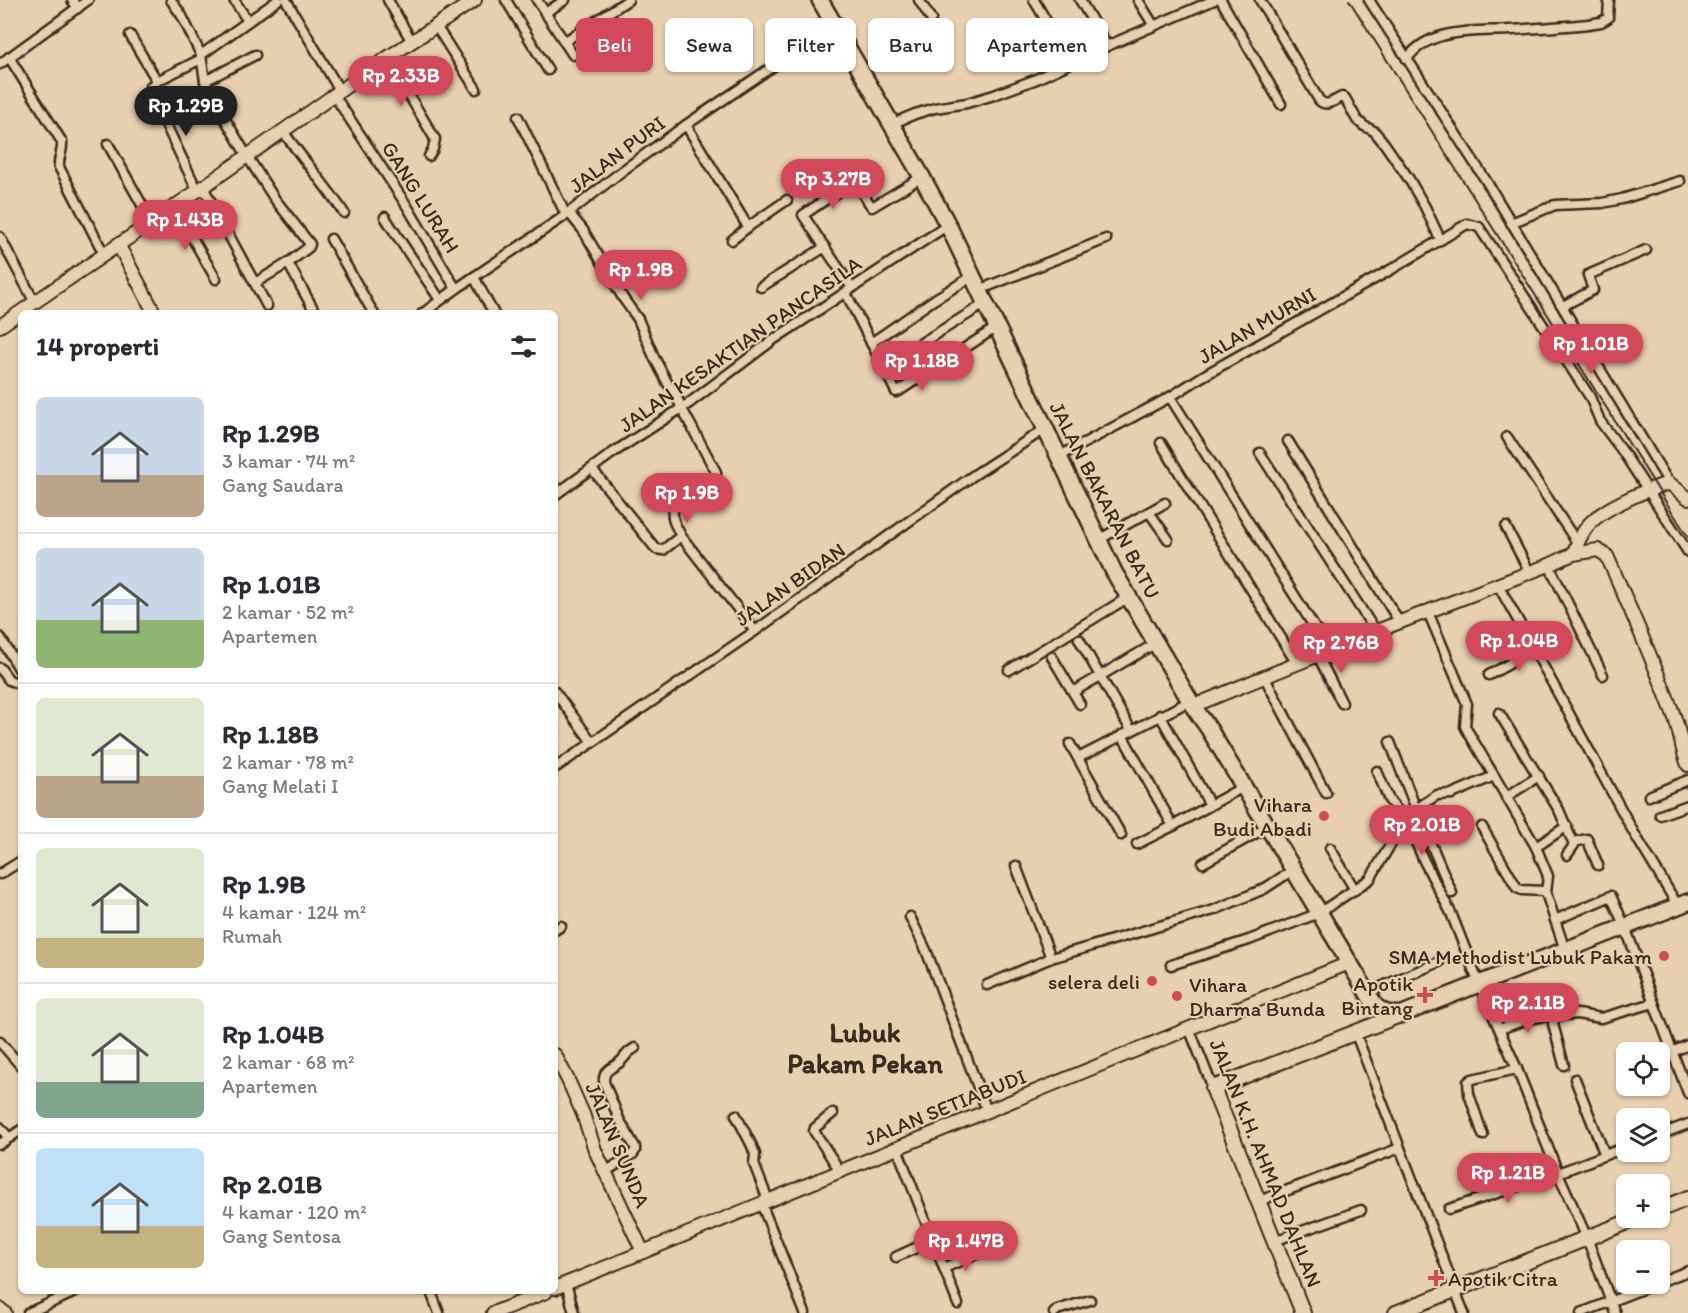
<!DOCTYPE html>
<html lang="id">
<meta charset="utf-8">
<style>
:root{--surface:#fff;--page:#f2f2f3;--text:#2b2b33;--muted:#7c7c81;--line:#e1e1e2;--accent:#d1495b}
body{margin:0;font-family:Itim,sans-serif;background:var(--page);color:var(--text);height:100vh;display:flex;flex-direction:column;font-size:22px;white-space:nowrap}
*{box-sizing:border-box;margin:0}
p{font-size:20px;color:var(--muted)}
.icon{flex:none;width:33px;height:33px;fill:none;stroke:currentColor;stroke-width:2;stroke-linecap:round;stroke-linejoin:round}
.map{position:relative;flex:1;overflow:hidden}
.sheet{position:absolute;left:18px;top:310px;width:540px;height:984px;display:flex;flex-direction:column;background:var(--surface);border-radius:9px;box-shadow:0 2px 4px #0004}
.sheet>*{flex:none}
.hud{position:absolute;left:576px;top:18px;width:570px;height:54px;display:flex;gap:12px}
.fabs{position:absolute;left:1616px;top:1042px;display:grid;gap:12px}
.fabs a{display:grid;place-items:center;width:54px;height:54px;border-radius:9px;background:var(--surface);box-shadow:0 2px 4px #0004;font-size:30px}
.price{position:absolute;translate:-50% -51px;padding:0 14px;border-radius:21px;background:var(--accent);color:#fff;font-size:20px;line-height:39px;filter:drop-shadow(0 2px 3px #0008)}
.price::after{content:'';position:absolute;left:50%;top:36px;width:18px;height:14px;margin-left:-9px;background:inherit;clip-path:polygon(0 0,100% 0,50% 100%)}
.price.selected{background:#222;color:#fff}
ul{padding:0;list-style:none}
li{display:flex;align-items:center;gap:18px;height:150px;padding:0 18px}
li+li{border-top:2px solid var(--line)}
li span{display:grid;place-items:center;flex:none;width:168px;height:120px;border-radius:9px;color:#555}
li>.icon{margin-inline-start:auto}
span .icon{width:72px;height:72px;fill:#fffc;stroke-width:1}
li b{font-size:26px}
h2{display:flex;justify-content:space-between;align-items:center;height:72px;padding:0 18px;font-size:26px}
.pill{padding:0 21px;border-radius:9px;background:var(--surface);box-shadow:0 2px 4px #0004;font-size:21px;line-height:54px}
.pill.selected{background:var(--accent);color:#fff}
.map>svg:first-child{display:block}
</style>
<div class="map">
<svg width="1688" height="1313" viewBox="0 0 1688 1313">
<rect width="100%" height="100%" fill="#e7cfaf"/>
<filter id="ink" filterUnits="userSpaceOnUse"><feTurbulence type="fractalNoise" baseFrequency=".0167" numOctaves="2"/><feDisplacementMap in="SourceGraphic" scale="12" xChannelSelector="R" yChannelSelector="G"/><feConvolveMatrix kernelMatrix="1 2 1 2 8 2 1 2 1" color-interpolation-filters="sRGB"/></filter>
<g filter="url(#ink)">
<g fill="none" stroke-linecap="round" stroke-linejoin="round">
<g stroke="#3b2a1e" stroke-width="13">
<g id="street">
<polyline points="72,0 78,8"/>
<polyline points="171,0 182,16 201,55 205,81 215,102 247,156 274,198 310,244 309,247 288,263"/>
<polyline points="234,0 248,21"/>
<polyline points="286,0 340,91"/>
<polyline points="388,0 412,42"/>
<polyline points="506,0 548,70"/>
<polyline points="537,0 573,55"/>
<polyline points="919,0 931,19"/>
<polyline points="1034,0 1051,29"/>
<polyline points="1080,0 1107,46"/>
<polyline points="1138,0 1154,26"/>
<polyline points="1221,0 1281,104"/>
<path d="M1260 0 1319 100C1326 108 1335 100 1342 97L1345 98 1357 120 1364 126 1374 131 1384 143 1409 179 1425 207 1440 239"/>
<polyline points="1369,0 1485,179 1669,483"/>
<polyline points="545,13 565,0"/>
<polyline points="436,26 476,89"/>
<polyline points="130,35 157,81"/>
<polyline points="564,42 628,0"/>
<polyline points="201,55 278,0"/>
<path d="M9 57 62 142C63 151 58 158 59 167L104 254"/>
<polyline points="387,58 435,139 433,149 429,156"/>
<path d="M1407 59C1429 27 1476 32 1510 30 1536 28 1562 27 1588 24L1601 22 1608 18 1609 0"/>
<polyline points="0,64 88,0"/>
<polyline points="205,81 255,55"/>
<polyline points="334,95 407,206 456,289"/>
<polyline points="518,117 566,215"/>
<polyline points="891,124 915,114 935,108 967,103 994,95 1034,80 1107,46 1214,0"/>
<polyline points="686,125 748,227"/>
<path d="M283 131C302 159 325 184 344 213"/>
<polyline points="108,144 151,221"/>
<polyline points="203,187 267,306"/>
<polyline points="197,190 150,91 151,86 157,81 201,59"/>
<polyline points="174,206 216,279"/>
<path d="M569 213 583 230 623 298 638 319 654 357 668 384 676 395 681 407 716 472V481C708 494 675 501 673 512 671 520 678 529 681 536"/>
<path d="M385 217C403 246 422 272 440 300"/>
<polyline points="1511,223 1555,205 1602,203 1622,199 1680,181"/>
<polyline points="0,237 34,301"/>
<polyline points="331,239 374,314"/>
<polyline points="732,240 748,227 787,200"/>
<polyline points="474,277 494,314"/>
<polyline points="255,283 288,263 316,314"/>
<polyline points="761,287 825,247"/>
<polyline points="852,288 803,215 852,182 855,183 872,207 922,177"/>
<polyline points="979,290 1106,239"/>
<polyline points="846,293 896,392 899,391 997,327"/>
<polyline points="1563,306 1593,290 1588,275 1646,250"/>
<polyline points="422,314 456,289 566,215 622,171 686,125 766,71 836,26"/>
<polyline points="871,343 935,299 973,276"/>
<polyline points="897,358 986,303"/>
<polyline points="1170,397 1330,652"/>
<polyline points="1507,437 1578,544"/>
<polyline points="1288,441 1400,623"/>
<polyline points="1161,443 1297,664"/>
<polyline points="1260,453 1376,632"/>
<polyline points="1058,457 1170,397 1203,376 1392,269 1467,224 1479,227 1590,397 1600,421 1623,452 1688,552"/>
<polyline points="592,469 656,549 663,550 681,536 755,631"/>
<polyline points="555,495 614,452 688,404 773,340 948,225"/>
<polyline points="1149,512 1165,503"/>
<polyline points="1506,527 1530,573"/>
<polyline points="1098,540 1149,512 1168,539"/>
<polyline points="1549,565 1603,675"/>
<polyline points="1498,585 1529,640 1634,833 1678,906"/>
<polyline points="1428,612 1467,704 1465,726 1467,730 1536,847 1548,876 1546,893 1565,950"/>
<polyline points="0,637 21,672"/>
<polyline points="1079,639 1131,730"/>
<polyline points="1318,656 1342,703"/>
<polyline points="1052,657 1080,704"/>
<polyline points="0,668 9,680 17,683"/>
<polyline points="1009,670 1129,597"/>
<polyline points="1489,675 1509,664 1531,643"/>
<polyline points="1265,678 1326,793"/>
<polyline points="555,692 592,742"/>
<polyline points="1073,692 1156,643"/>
<polyline points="1499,713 1559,810 1574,845 1567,855"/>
<polyline points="1160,715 1210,805"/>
<polyline points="1122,735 1173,826"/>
<polyline points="1390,742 1416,809 1452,893"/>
<polyline points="1070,744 1121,835"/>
<polyline points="1078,758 1190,701"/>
<polyline points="555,768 755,631 974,475 1045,429"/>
<polyline points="1377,771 1389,800 1407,822 1424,861 1451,913 1479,984 1517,1069 1558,1173 1587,1238 1615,1313"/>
<polyline points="1649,796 1688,780"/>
<polyline points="1506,797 1539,776"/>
<polyline points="1660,815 1688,805"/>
<polyline points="1482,827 1517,888 1522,890 1546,891"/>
<polyline points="1574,842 1587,839 1598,865"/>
<polyline points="1137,844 1173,826 1243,787"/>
<polyline points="1536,847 1567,826"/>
<polyline points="1330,848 1355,890"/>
<polyline points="1203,863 1267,827"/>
<polyline points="1016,866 1051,958"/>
<polyline points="0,874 21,861"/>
<polyline points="910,917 926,950 987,1111"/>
<polyline points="1555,920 1611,896 1625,927 1688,1093"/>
<polyline points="555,930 561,926"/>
<polyline points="1171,965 1249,940 1319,913 1370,879 1398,832 1416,809 1437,795 1452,794 1494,776"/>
<polyline points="987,985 1051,958 1214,910 1264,889 1293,870"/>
<polyline points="1367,993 1439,962"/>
<polyline points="1555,1017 1553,1024 1564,1065"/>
<polyline points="1189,1028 1213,1088"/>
<path d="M1500 1029C1517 1023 1537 1014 1555 1017L1556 1016 1577 1014 1601 1018 1654 1003"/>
<polyline points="1355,1032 1464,1313"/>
<polyline points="0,1042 21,1066"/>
<polyline points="1672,1052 1688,1045"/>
<polyline points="1575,1079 1605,1155"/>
<polyline points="833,1113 815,1128 814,1131 840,1171"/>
<polyline points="736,1115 751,1144 755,1154 754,1164 768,1200"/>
<polyline points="0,1127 9,1138"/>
<polyline points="1483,1135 1469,1094 1468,1082 1472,1079 1517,1069"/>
<polyline points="1659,1135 1688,1124"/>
<polyline points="0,1144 21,1130"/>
<polyline points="897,1148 958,1304"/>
<path d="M605 1172 633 1154 635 1151V1147L619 1119 604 1082C603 1069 612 1069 620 1062 626 1057 625 1053 635 1048"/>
<polyline points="1259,1201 1400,1148"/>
<polyline points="761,1203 805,1313"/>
<polyline points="1449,1209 1558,1173 1626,1147"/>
<polyline points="1274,1241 1361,1210"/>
<polyline points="896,1257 933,1240"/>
<polyline points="944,1268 979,1253"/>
<polyline points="1659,1282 1688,1271"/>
<polyline points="566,1283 574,1313"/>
<polyline points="431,1292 439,1313"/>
<polyline points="28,1313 75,1292"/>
<polyline points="1054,1313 1057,1310 1090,1300"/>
<polyline points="1581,1313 1655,1284"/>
</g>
</g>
<g stroke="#3b2a1e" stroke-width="16">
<g id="secondary">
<polyline points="118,244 155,314"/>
<polyline points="0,326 203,187 387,58 475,0"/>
<path d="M1573 554 1598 550 1607 556C1630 608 1653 660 1673 713 1680 730 1681 748 1688 765"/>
<path d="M1193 706 1382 629 1549 565 1573 554C1577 546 1580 536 1586 528 1599 509 1646 490 1669 483L1688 498"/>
<polyline points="555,1055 568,1080 583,1114 595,1150 643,1252"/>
<polyline points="555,1288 1349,963"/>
<polyline points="0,1309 5,1313"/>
<polyline points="493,1313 546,1292"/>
</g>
</g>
<g stroke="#3b2a1e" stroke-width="18">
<g id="primary">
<polyline points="1659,1210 1688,1198"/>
<polyline points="1303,1313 1213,1088 1400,1015"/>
<polyline points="1396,1313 1638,1218"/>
</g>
</g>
<g stroke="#3b2a1e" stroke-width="20">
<polyline id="highway" points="820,0 922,177 948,225 1114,572 1193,706 1209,729 1376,1007 1386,1013 1400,1015 1688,902"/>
</g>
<use href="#street" stroke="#e7cfaf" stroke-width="8"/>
<use href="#secondary" stroke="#e7cfaf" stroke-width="12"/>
<use href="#primary" stroke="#e7cfaf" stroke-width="14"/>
<use href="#highway" stroke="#e7cfaf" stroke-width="15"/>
<polyline stroke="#3b2a1e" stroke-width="2" points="1349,0 1688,537"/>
</g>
</g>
<g fill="#d1495b" stroke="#e7cfaf" stroke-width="2">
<circle cx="1324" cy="816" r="6"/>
<circle cx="1664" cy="956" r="6"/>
<circle cx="1152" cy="981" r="6"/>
<path d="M1422 986h6v6h6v6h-6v6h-6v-6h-6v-6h6z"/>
<circle cx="1177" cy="996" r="6"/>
<path d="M1433 1269h6v6h6v6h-6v6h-6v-6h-6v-6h6z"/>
</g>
<g text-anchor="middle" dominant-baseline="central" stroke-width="4.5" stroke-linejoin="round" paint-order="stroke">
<g font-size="21" fill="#3b2a1e" stroke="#e7cfaf">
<text transform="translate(617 154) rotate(-37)">JALAN PURI</text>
<text transform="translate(421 197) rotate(58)">GANG LURAH</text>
<text transform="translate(1257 325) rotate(-30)">JALAN MURNI</text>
<text transform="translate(740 344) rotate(-35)">JALAN KESAKTIAN PANCASILA</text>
<text transform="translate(1105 500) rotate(63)">JALAN BAKARAN BATU</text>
<text transform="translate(790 584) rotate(-35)">JALAN BIDAN</text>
<text transform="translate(945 1107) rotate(-22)">JALAN SETIABUDI</text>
<text transform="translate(618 1145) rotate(67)">JALAN SUNDA</text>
<text transform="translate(1266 1163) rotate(68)">JALAN K.H. AHMAD DAHLAN</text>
</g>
<g font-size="21" fill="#3b2a1e" stroke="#e7cfaf" text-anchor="end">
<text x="1312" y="804">Vihara<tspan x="1312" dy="24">Budi Abadi</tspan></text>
<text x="1652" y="956">SMA Methodist Lubuk Pakam</text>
<text x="1140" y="981">selera deli</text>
<text x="1413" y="983">Apotik<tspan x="1413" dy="24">Bintang</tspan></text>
<text x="1189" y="984" text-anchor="start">Vihara<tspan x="1189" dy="24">Dharma Bunda</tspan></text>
<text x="1448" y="1278" text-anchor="start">Apotik Citra</text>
</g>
<g font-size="27" font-weight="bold" fill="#3b2a1e" stroke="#e7cfaf">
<text x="865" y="1032">Lubuk<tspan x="865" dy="31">Pakam Pekan</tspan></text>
</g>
</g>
</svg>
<div class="fabs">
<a><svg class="icon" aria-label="locate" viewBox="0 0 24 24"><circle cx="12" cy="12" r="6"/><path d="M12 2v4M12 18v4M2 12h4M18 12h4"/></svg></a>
<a><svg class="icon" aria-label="layers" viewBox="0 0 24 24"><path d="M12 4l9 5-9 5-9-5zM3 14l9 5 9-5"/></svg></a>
<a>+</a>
<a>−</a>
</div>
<b class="price" style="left:401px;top:107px">Rp 2.33B</b>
<b class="price selected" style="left:186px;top:137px">Rp 1.29B</b>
<b class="price" style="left:833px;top:210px">Rp 3.27B</b>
<b class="price" style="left:185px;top:251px">Rp 1.43B</b>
<b class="price" style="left:641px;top:301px">Rp 1.9B</b>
<b class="price" style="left:1591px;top:375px">Rp 1.01B</b>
<b class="price" style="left:922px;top:392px">Rp 1.18B</b>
<b class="price" style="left:687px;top:524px">Rp 1.9B</b>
<b class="price" style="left:1519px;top:672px">Rp 1.04B</b>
<b class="price" style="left:1341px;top:674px">Rp 2.76B</b>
<b class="price" style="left:1422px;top:856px">Rp 2.01B</b>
<b class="price" style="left:1528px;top:1034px">Rp 2.11B</b>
<b class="price" style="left:1508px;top:1204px">Rp 1.21B</b>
<b class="price" style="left:966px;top:1272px">Rp 1.47B</b>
<div class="hud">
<a class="pill selected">Beli</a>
<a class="pill">Sewa</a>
<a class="pill">Filter</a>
<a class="pill">Baru</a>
<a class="pill">Apartemen</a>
</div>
<section class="sheet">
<h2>14 properti<svg class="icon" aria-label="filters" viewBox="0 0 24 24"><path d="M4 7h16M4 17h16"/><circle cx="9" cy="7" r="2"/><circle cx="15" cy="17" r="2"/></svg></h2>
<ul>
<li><span style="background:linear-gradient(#c9d6e8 65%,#b9a48a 0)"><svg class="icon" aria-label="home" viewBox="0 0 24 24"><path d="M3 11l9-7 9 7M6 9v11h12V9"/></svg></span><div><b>Rp 1.29B</b><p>3 kamar · 74 m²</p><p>Gang Saudara</p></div></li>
<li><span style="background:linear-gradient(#c9d6e8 60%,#8fb573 0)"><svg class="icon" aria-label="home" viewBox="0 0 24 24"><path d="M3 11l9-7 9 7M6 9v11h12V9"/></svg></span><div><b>Rp 1.01B</b><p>2 kamar · 52 m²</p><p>Apartemen</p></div></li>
<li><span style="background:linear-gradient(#dfe7d0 65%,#b9a48a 0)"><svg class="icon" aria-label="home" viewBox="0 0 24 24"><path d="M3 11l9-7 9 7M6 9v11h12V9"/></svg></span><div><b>Rp 1.18B</b><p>2 kamar · 78 m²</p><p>Gang Melati I</p></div></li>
<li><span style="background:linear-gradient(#dfe7d0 75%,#c2b280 0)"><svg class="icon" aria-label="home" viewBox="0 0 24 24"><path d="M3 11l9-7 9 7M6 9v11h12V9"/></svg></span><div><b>Rp 1.9B</b><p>4 kamar · 124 m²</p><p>Rumah</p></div></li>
<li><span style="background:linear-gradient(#dfe7d0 70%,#7fa58c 0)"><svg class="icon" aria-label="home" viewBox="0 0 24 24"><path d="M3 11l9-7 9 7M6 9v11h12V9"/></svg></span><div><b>Rp 1.04B</b><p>2 kamar · 68 m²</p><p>Apartemen</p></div></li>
<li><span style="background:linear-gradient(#bfe0f5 65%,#c2b280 0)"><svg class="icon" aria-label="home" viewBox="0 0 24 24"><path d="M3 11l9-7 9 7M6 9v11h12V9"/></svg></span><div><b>Rp 2.01B</b><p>4 kamar · 120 m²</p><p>Gang Sentosa</p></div></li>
</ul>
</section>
</div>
